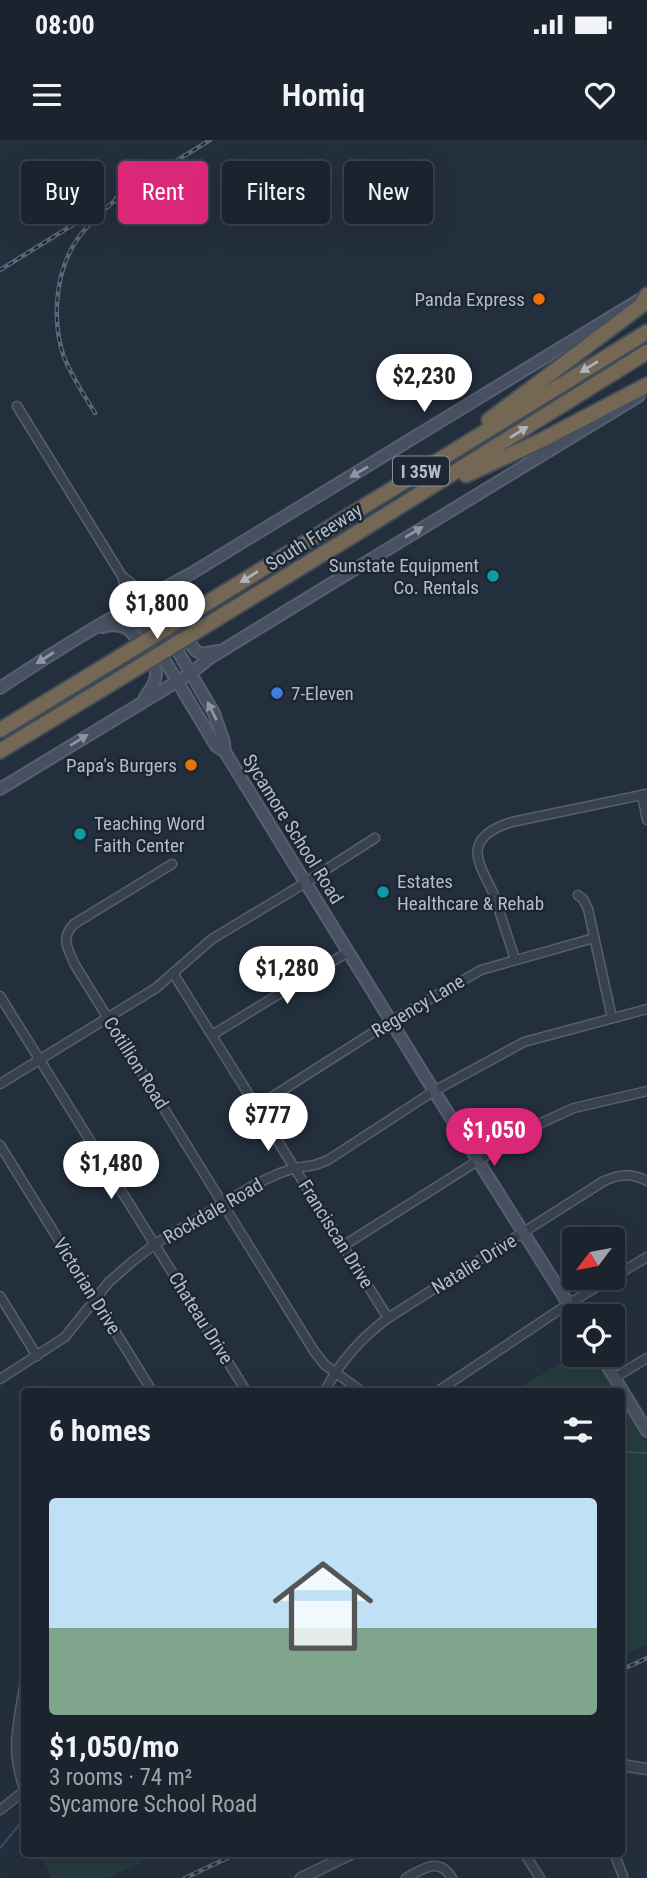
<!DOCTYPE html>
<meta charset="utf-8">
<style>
:root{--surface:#1b232e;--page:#242b36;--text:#f1f3f6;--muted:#a0a4aa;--line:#39404a;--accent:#db2777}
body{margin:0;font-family:"Roboto Condensed",sans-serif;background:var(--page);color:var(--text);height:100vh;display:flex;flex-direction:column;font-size:26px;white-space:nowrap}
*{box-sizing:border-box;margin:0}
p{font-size:23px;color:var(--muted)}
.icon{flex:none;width:38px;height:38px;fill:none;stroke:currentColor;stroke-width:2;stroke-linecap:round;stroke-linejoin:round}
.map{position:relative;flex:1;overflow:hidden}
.sheet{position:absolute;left:21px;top:1248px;width:604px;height:469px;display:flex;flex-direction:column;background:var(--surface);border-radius:7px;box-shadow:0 7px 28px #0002,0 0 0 2px var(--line)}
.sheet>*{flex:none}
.banner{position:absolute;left:21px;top:21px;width:606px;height:63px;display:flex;gap:14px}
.needle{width:46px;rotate:238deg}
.controls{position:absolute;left:562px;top:1087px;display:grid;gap:14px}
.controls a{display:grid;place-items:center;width:63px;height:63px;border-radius:7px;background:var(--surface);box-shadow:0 7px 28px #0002,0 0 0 2px var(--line);font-size:35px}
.price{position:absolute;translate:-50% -60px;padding:0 16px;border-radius:24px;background:#fff;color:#222;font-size:23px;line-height:46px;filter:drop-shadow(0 2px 4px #0008)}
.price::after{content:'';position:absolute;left:50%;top:42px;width:21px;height:16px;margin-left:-10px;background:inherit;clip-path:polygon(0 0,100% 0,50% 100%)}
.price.on{background:var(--accent);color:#fff}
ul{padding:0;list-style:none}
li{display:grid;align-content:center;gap:14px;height:371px;padding:0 28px}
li+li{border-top:2px solid var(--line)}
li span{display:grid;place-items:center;height:217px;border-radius:7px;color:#555}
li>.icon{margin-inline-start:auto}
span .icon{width:126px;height:126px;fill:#fffc;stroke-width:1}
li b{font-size:30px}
h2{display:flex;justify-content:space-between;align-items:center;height:84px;padding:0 28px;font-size:30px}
.chip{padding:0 24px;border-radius:7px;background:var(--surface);box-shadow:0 7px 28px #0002,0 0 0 2px var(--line);font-size:24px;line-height:63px}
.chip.on{background:var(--accent);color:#fff}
.status{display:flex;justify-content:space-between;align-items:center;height:49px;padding:0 35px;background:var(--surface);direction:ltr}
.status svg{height:19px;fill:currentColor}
header{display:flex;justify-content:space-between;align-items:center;height:91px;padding:0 28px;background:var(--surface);font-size:32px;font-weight:600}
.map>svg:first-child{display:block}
</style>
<div class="status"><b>08:00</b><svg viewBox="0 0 49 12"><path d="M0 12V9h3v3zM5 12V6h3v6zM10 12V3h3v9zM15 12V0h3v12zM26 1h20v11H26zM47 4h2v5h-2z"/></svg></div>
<header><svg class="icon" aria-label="menu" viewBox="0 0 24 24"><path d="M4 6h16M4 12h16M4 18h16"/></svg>Homiq<svg class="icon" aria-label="heart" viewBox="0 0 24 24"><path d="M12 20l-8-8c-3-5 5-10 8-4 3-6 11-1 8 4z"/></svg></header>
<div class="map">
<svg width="647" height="1738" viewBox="0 0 647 1738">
<rect width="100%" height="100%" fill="#242f3e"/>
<g fill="#263c3f">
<polygon points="575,1214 592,1215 615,1251 515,1251"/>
<polygon points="621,1262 647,1304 647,1505 621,1517"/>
<polygon points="45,1713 157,1713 157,1715 108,1738 52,1738 41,1715"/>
</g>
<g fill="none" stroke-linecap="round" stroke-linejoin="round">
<g stroke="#394c67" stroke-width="2">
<polyline points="621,1312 647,1313"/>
<polyline points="0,1708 24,1679"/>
</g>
<g stroke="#565f6c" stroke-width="11">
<g id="minor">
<polyline points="17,266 122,436 129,461 132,466"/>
<polyline points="122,436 143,453 146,457"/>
<polyline points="642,655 647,680"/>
<path d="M172 724 74 784C60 798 68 809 75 825L314 1211 325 1225 361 1251"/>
<polyline points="578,755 583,759 588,769 612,878"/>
<path d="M515 819C508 798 501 776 494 755 489 742 475 723 478 708 481 693 499 686 512 682L647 654"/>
<polyline points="173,833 388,1178"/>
<polyline points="0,856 246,1251"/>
<polyline points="212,895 348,812"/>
<polyline points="0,944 156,848 212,799 305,743 375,698"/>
<polyline points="256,967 391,881 481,830 594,798"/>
<polyline points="0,1005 152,1251"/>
<polyline points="343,1106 528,989 574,968 647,951"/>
<polyline points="0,1156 37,1216"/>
<polyline points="614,1238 647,1218"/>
<polyline points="0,1239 65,1197 109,1142 133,1121 155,1104 256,1044 280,1033 295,1028 315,1025 328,1020 434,951 524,902 647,869"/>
<path d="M325 1251C340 1221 361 1198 388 1178L604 1041C620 1034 631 1033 647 1041"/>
<polyline points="438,1251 568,1164 647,1117"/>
<path d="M24 1547C18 1585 10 1610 24 1648"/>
<polyline points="0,1670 24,1651"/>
<polyline points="524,1713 540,1738"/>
<polyline points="614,1713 623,1736"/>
<path d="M406 1738C423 1729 439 1716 452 1738"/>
</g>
</g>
<g stroke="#565f6c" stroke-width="13">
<g id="tertiary">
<polyline points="621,1625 647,1629"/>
<polyline points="301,1738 353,1713"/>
</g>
</g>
<g stroke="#565f6c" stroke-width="14">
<g id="secondary">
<path d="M182 441C176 446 169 453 167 460 165 470 189 502 196 511L202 514 218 511"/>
<polyline points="146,457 214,573 224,602 225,612"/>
<polyline points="132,466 216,606 225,612 434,951 576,1176"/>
<path d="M103 487C127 480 134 494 145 512 149 518 155 525 156 532 157 540 150 551 145 557"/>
<path d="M0 548C62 506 126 468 192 433L639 160"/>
<polyline points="0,649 191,533 210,518 324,448 639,256"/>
<polyline points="600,1214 647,1291"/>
</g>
</g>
<g stroke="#434c59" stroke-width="18">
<g id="motorway">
<polyline points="489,280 642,165 647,155"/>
<polyline points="466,335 540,301 647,245"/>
<polyline points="196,470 647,192"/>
<polyline points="205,486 357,393 647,212"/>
<polyline points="0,590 123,515"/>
<polyline points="0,611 132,531"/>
</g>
</g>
<use href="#minor" stroke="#38414e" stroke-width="8"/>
<use href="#tertiary" stroke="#38414e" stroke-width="10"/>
<use href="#secondary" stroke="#465061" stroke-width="10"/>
<use href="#motorway" stroke="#746855" stroke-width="14"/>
<g stroke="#5a6575" stroke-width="4.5">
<g id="rail">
<polyline points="116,58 210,0"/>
<polyline points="0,130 92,73"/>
<path d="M95 273C84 255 72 237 64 217 58 200 56 182 57 164 60 110 84 85 124 53"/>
<polyline points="621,1530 647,1518"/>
<polyline points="185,1738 238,1713"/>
</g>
</g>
<use href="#rail" stroke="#1d2633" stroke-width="2" stroke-dasharray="5" stroke-linecap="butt"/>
<g stroke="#434c59" stroke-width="18" stroke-linecap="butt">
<g id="motorway-bridge">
<polyline points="123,515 196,470"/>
<polyline points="132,531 205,486"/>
</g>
</g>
<use href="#motorway-bridge" stroke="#746855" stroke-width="14"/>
</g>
<defs><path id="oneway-solid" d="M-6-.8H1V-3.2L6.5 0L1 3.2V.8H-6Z" transform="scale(1.75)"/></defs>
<g fill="#aeb4bd">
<use href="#oneway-solid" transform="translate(589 227) rotate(148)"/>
<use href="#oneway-solid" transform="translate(519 292) rotate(-32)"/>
<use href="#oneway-solid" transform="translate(249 437) rotate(148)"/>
</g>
<g fill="#8e96a5">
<use href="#oneway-solid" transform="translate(359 332) rotate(149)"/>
<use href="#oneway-solid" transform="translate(414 392) rotate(-31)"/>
<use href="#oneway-solid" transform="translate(45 518) rotate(147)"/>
<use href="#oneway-solid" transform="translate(212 571) rotate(-116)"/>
<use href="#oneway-solid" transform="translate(79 600) rotate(-32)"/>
</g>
<g fill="#e8710a" stroke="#1d2633" stroke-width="2.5">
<circle cx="539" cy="159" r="7"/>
<circle cx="191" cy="625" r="7"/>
</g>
<g fill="#0f9aa8" stroke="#1d2633" stroke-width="2.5">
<circle cx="493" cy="436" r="7"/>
<circle cx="80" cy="694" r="7"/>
<circle cx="383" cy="752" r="7"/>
</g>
<circle fill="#3f7fe0" stroke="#1d2633" stroke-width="2.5" cx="277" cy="553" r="7"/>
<g text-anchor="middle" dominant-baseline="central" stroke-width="5" stroke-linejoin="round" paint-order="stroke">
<rect fill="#1d2633" stroke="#878f9c" stroke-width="2" x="393" y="316.5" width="56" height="29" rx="5"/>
<g font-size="18" font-weight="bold" fill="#b4bcc9">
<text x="421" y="331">I 35W</text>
</g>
<g font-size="19" fill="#b4bcc9" stroke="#1d2633" text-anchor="end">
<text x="525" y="159">Panda Express</text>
<text x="479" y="425">Sunstate Equipment<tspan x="479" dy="22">Co. Rentals</tspan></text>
<text x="291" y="553" text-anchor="start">7-Eleven</text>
<text x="177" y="625">Papa's Burgers</text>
<text x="94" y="683" text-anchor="start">Teaching Word<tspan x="94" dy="22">Faith Center</tspan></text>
<text x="397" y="741" text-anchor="start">Estates<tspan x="397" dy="22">Healthcare &amp; Rehab</tspan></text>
</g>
<g font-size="19" fill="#b4bcc9" stroke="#1d2633">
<text transform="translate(314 397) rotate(-32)">South Freeway</text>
<text transform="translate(293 689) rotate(58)">Sycamore School Road</text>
<text transform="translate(418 866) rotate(-31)">Regency Lane</text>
<text transform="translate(136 923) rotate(58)">Cotillion Road</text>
<text transform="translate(213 1071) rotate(-30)">Rockdale Road</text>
<text transform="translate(336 1094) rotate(58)">Franciscan Drive</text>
<text transform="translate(474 1124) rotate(-32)">Natalie Drive</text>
<text transform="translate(87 1146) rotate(58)">Victorian Drive</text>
<text transform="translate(201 1178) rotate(58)">Chateau Drive</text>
</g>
</g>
</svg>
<div class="controls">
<a><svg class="needle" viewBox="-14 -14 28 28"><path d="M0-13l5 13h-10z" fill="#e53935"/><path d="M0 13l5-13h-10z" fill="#a0a4aa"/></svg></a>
<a><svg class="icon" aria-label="locate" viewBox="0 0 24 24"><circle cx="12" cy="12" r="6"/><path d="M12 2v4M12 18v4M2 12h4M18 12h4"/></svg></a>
</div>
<b class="price" style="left:424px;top:274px">$2,230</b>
<b class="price" style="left:157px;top:501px">$1,800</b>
<b class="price" style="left:287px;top:866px">$1,280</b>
<b class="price" style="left:268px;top:1013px">$777</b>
<b class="price on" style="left:494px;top:1028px">$1,050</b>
<b class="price" style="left:111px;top:1061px">$1,480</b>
<div class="banner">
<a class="chip">Buy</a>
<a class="chip on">Rent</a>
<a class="chip">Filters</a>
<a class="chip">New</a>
</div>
<section class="sheet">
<h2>6 homes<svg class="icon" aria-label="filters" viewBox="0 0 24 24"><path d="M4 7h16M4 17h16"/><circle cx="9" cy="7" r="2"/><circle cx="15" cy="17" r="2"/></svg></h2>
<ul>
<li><span style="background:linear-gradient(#bfe0f5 60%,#7fa58c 0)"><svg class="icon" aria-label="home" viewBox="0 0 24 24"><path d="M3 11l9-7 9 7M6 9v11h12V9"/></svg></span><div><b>$1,050/mo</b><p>3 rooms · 74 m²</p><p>Sycamore School Road</p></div></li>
</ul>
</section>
</div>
